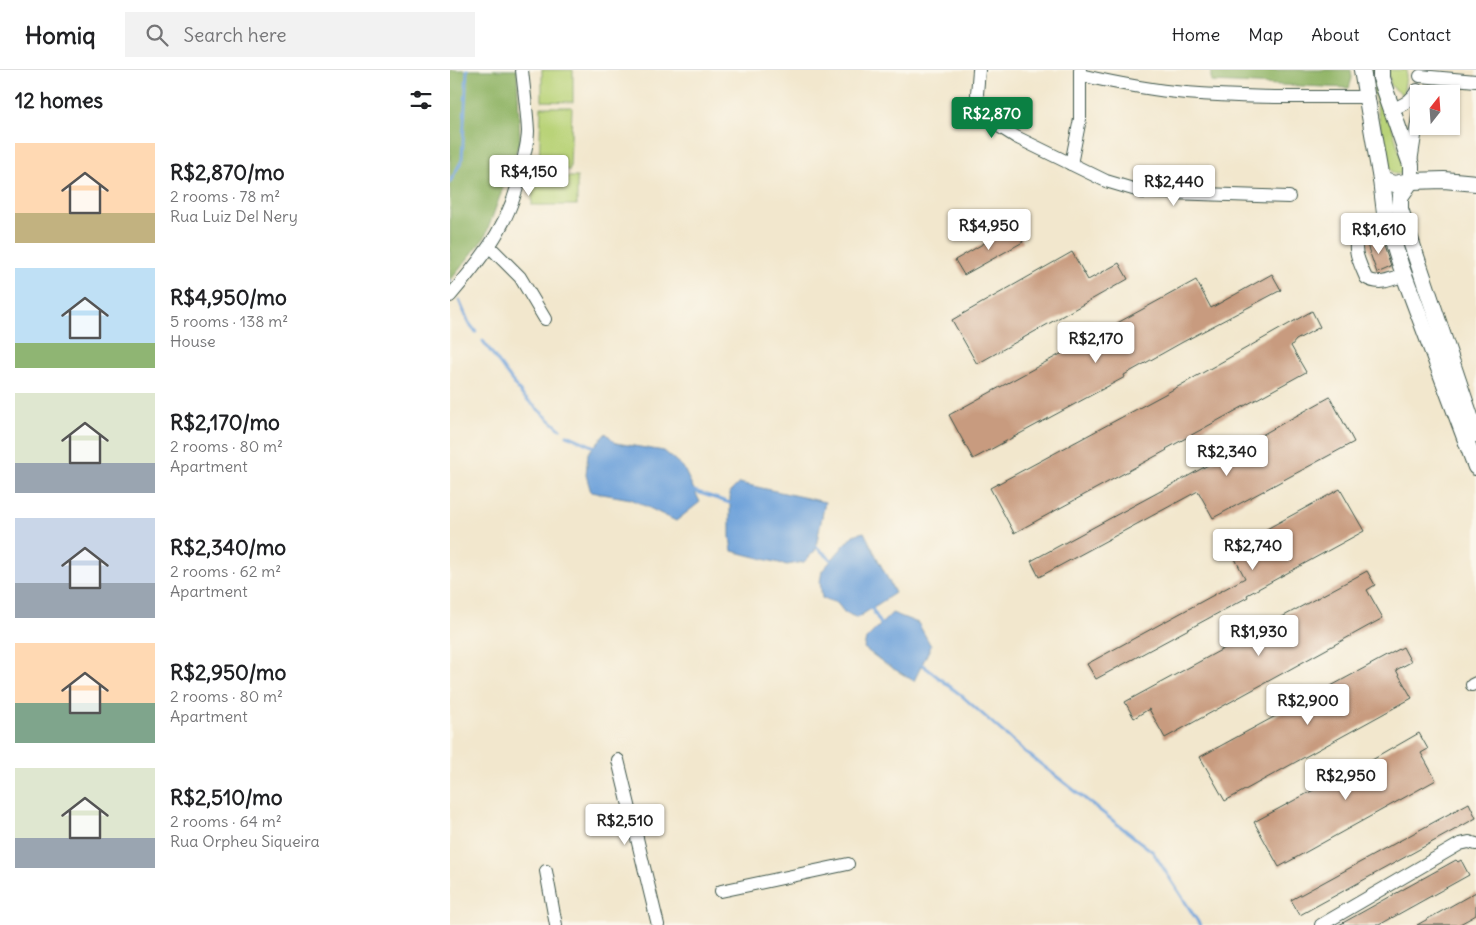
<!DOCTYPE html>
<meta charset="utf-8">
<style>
:root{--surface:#fff;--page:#f2f2f2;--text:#202124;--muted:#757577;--line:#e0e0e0;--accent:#0b8043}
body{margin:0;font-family:Delius,sans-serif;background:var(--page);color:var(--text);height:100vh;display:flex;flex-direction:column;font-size:19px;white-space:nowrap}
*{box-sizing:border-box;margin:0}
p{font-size:16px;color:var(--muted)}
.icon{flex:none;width:28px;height:28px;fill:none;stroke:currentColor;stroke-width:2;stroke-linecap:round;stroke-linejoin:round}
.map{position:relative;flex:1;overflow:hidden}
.side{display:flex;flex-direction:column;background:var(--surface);width:450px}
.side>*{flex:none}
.needle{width:32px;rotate:17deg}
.buttons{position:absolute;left:960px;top:15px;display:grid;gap:10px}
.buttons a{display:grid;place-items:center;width:50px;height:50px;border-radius:0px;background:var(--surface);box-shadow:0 1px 4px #0004;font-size:25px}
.price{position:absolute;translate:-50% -42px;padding:0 11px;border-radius:5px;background:#fff;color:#222;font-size:16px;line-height:32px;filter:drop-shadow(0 1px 2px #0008)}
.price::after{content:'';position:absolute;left:50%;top:30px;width:15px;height:11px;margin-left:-8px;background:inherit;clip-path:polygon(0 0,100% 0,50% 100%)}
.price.selected{background:var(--accent);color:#fff}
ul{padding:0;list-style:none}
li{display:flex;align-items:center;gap:15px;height:125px;padding:0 15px}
li span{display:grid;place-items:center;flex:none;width:140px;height:100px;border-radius:0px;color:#555}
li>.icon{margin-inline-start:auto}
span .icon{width:60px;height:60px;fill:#fffc;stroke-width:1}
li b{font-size:21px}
h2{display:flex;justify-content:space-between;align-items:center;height:60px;padding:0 15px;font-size:21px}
header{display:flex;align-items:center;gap:30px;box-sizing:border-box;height:70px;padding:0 25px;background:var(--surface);border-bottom:1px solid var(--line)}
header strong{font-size:24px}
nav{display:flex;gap:28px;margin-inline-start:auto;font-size:18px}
.search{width:350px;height:45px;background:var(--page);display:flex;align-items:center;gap:12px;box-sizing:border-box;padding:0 18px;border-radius:0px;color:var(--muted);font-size:19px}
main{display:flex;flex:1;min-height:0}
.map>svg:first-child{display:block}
</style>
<header>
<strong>Homiq</strong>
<div class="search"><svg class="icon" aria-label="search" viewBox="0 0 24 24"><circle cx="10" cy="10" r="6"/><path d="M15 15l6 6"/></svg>Search here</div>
<nav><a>Home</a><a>Map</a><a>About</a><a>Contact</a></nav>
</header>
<main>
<section class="side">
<h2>12 homes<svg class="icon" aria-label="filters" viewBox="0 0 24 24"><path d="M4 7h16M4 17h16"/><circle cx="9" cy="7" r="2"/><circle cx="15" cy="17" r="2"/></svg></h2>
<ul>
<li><span style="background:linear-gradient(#ffd9b3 70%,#c2b280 0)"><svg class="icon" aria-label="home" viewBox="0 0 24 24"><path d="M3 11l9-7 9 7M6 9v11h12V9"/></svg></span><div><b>R$2,870/mo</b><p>2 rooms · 78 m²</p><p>Rua Luiz Del Nery</p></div></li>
<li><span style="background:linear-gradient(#bfe0f5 75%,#8fb573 0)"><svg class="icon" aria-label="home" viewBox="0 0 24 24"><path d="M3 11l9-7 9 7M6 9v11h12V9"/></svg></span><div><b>R$4,950/mo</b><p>5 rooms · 138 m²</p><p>House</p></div></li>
<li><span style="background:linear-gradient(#dfe7d0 70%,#9aa5b1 0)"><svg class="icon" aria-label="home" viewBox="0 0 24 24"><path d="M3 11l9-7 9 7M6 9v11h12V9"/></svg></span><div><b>R$2,170/mo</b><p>2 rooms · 80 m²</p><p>Apartment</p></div></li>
<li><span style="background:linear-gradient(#c9d6e8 65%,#9aa5b1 0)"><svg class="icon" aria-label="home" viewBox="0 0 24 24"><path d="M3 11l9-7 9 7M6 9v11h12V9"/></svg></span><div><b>R$2,340/mo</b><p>2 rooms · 62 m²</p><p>Apartment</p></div></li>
<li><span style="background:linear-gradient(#ffd9b3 60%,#7fa58c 0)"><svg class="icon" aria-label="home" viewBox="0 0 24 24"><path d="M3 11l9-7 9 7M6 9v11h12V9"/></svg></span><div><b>R$2,950/mo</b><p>2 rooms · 80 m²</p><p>Apartment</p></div></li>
<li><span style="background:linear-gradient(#dfe7d0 70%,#9aa5b1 0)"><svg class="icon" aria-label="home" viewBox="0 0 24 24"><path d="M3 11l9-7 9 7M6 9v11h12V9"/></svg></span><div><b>R$2,510/mo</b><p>2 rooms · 64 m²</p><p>Rua Orpheu Siqueira</p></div></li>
</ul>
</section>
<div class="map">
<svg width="1026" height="855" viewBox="0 0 1026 855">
<rect width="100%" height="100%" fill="#fbf7ec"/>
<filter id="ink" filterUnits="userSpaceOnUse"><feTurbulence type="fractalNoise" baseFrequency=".02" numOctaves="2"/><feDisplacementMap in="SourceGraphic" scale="10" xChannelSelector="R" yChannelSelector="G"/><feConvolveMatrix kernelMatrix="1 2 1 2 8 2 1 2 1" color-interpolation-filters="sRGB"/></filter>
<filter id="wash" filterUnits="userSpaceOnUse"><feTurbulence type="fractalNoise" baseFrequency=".0096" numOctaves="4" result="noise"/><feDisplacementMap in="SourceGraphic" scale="20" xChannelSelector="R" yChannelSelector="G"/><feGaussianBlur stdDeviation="1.12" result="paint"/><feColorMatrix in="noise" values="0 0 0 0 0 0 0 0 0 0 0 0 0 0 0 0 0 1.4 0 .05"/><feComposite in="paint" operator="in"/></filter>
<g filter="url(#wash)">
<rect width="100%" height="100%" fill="#f2e7cd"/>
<g fill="#b9d378" stroke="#6c8856">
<polygon points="92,0 123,0 123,32 92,31"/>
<polygon points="920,0 926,0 955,102 953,104 944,104 938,97"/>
<polygon points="938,0 957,0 953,25 941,16"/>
<polygon points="91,37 122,37 120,100 89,99"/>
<rect x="82" y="107" width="45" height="28"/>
</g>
<g fill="#92b568" stroke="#58794e">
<polygon points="0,0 67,0 70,71 35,167 0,211"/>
<polygon points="761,0 901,0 902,8 899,18 761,12"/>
</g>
<g fill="#6ea2da" stroke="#467087">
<polygon points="156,363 166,373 214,381 233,397 250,432 226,451 181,429 141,422 136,405 138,383"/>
<polygon points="289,413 375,432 365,481 354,492 337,495 282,481 280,467 280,422"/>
<polygon points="414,462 445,523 407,548 394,542 387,533 372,528 370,512 372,501 403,465"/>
<polygon points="442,543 468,553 481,576 464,611 434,593 414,578 416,569"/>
</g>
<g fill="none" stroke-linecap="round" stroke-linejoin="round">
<g stroke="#6ea2da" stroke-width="3">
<polyline points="0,112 12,90 17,0"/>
<polyline points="0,211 0,212"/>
<polyline points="9,230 19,253 26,262"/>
<polyline points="33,271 73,326 110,359"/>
<polyline points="117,365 147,378"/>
<polyline points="241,420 283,434"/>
<polyline points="363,474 385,493"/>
<polyline points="420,535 432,556"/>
<polyline points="470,593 512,626 574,681 703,782 750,855"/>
</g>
</g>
<g id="blocks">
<g fill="#c89b7f">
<polygon points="564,156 573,172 514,205 505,190"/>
<polygon points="931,167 941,197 927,203 916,172"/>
<polygon points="622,182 638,210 669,193 678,209 527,294 502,250"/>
<polygon points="822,204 831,220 731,273 674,305 675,307 523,389 499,345 746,210 761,238"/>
<polygon points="862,241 870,257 846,270 841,276 856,302 716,379 717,380 564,463 540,418 715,324"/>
<polygon points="880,327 904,372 763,448 748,421 589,507 581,491 733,409"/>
<polygon points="890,419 914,461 797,525 798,527 646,609 637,594 795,508 780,479"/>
<polygon points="917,501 925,515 917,520 933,548 715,668 699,639 684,648 675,632"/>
<polygon points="953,577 961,592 946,600 962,628 775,731 750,687"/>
<polygon points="969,663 978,679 971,683 986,710 829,797 804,752 895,703 896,705"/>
<polygon points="1019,733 1026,748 850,845 841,830"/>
<polygon points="1006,790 1008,792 1011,790 1019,805 929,855 889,855"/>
<polygon points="1026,822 1026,845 1021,848 1008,855 967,855"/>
</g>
</g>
</g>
<g filter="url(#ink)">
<use href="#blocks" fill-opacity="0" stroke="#3f564b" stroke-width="1"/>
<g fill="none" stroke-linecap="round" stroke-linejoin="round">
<g stroke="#3f564b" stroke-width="14">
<g id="minor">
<polyline points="529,0 527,24 529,38 536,48 566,67 656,111 693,122 839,127"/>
<path d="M630 5C665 13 700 20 736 23 796 28 856 27 916 27"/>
<polyline points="970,6 1026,11"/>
<path d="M942 40C953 34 962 31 967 20"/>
<polyline points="961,92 969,40"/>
<polyline points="621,94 630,49 630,0"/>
<path d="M939 158C932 159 923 160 916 163 896 169 911 196 916 208 929 216 941 210 954 205"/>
<polyline points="40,177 70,207 95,249"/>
<path d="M0 226C36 184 64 148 73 91 75 81 78 71 78 61 77 41 74 20 72 0"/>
<polyline points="1022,615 1026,613"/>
<polyline points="168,690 208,855"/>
<polyline points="96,801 106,855"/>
<polyline points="271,821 398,794"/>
<polyline points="871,855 1010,774 1019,772 1026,774"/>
</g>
</g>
<g stroke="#3f564b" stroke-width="18">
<g id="major">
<polyline points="912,0 931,110 935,143 939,158 951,197 1026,397"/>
<polyline points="931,0 931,8 961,95 961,111 950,127 950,139 1026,364"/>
<polyline points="931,110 944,114 961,111 994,110 1026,113"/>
</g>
</g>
<use href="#minor" stroke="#fff" stroke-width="12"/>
<use href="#major" stroke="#fff" stroke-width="16"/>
</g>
</g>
</svg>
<div class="buttons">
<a><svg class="needle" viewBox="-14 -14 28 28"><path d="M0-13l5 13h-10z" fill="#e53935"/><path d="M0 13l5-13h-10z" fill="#757577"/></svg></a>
</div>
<b class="price selected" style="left:542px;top:69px">R$2,870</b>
<b class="price" style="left:79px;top:127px">R$4,150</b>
<b class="price" style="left:724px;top:137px">R$2,440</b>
<b class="price" style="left:539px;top:181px">R$4,950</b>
<b class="price" style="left:929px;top:185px">R$1,610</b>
<b class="price" style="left:646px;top:294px">R$2,170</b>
<b class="price" style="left:777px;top:407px">R$2,340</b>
<b class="price" style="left:803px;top:501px">R$2,740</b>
<b class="price" style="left:809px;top:587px">R$1,930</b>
<b class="price" style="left:858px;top:656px">R$2,900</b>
<b class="price" style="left:896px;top:731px">R$2,950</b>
<b class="price" style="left:175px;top:776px">R$2,510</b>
</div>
</main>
